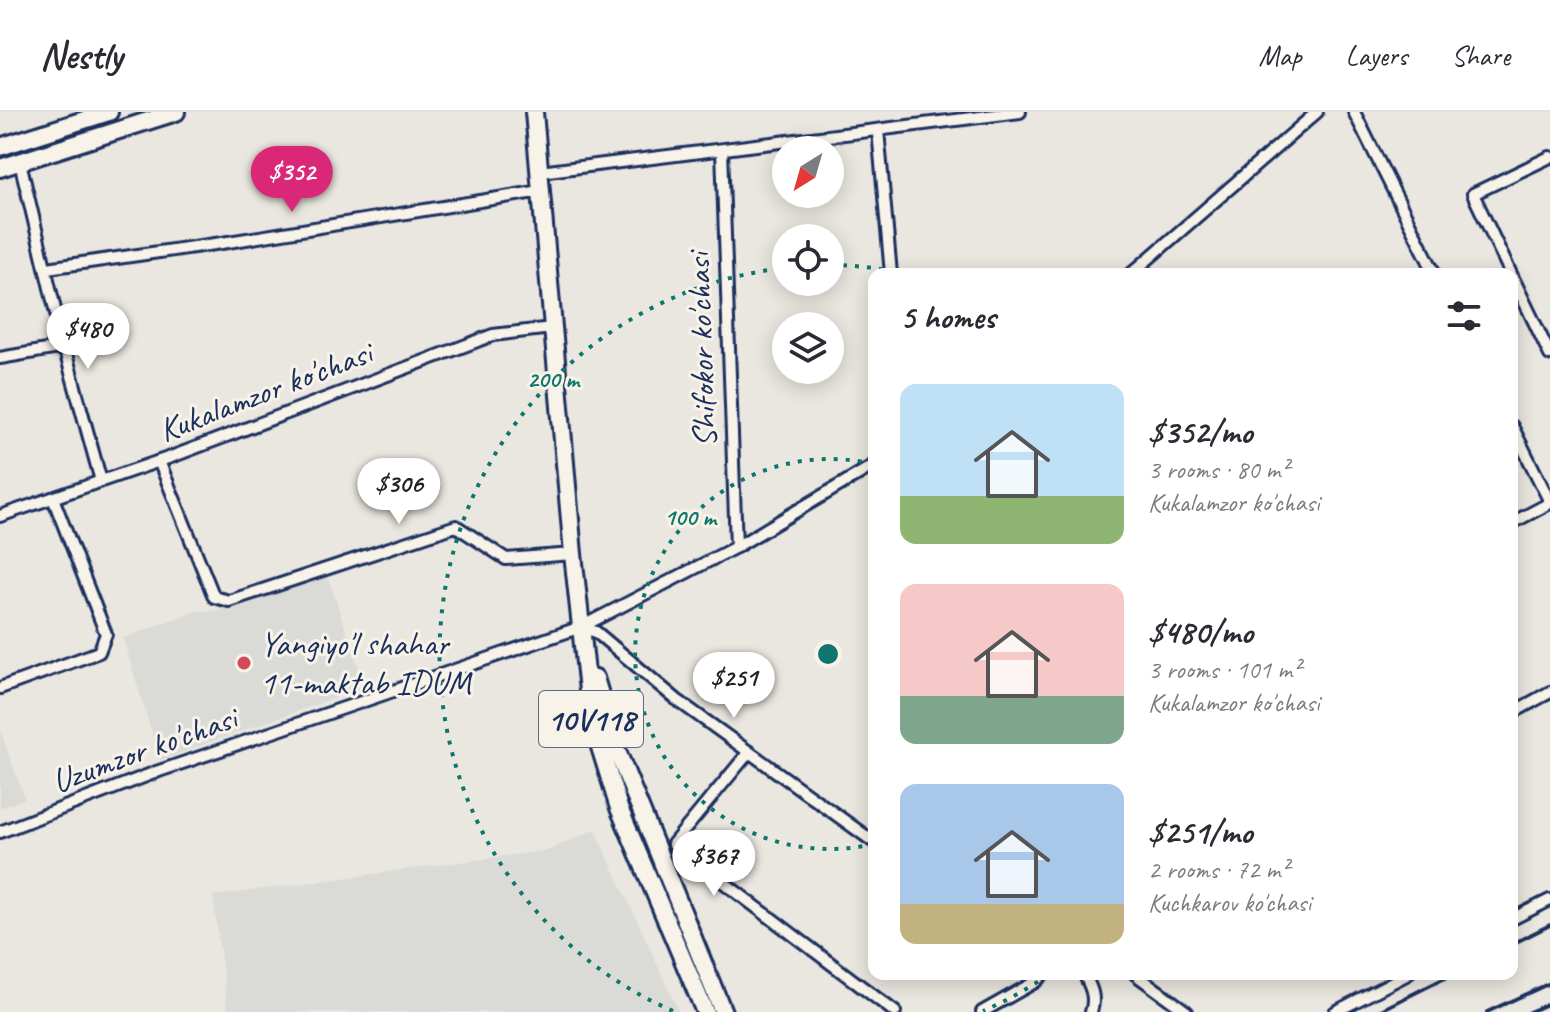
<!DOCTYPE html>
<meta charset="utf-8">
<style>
:root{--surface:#fff;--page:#f2f2f3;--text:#2b2b33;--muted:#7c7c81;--line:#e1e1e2;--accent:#db2777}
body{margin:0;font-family:Caveat,sans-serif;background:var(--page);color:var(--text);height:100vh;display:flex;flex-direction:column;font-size:30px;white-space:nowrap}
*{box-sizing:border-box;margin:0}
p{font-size:26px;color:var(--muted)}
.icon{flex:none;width:44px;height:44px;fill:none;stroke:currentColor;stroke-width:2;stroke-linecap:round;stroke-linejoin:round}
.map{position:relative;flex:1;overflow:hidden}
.details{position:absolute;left:868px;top:156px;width:650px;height:712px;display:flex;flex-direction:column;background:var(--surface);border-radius:16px;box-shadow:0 4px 20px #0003}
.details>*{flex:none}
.needle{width:52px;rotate:217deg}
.buttons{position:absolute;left:772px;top:24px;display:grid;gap:16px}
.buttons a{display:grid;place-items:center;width:72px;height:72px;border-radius:50%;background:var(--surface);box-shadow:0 4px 20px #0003;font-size:40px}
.price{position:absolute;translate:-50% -68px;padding:0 18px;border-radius:28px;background:#fff;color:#222;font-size:26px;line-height:52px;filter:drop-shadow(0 2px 4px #0008)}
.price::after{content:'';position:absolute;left:50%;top:48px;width:24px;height:18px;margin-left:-12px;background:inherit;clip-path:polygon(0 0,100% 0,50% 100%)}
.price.active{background:var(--accent);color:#fff}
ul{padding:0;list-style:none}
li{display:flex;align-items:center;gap:24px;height:200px;padding:0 32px}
li span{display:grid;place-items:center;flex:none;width:224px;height:160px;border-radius:16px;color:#555}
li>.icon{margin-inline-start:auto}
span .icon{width:96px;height:96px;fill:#fffc;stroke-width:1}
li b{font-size:34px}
h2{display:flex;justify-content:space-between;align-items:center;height:96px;padding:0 32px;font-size:34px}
header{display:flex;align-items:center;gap:48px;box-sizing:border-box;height:112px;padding:0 40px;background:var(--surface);border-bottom:2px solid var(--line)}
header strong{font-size:38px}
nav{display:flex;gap:44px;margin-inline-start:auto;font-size:28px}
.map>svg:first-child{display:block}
</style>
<header>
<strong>Nestly</strong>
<nav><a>Map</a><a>Layers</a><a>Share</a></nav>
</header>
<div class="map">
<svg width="1550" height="900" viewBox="0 0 1550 900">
<rect width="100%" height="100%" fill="#eae7e0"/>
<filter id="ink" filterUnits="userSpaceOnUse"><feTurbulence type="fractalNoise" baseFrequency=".0125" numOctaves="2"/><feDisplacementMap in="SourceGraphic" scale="16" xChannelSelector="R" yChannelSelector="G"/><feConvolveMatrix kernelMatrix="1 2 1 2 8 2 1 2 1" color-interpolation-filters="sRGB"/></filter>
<g filter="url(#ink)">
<g fill="#dadad6">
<polygon points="328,465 365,575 160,648 123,526 196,499 213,499"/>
<polygon points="0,618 25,687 0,696"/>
<polygon points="595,717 679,900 228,900 213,784 549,738"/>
</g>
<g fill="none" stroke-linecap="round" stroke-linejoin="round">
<g stroke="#1b2f5e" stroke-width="16">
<g id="minor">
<polyline points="1354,0 1435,162"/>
<polyline points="878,18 891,162"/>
<polyline points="722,38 736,435"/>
<polyline points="20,50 64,235 101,369"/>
<polyline points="540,60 1020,0"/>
<polyline points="47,156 222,131 541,79"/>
<polyline points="1131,162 1317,0"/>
<polyline points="1511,162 1473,82 1550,45"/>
<polyline points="1512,164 1550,243"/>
<polyline points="0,246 64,235"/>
<polyline points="1512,314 1550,390"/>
<polyline points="159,349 214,485 229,489 456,414 506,447 573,442"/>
<polyline points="0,404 171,345 493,223 552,216"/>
<polyline points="1512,411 1550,391"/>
<polyline points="581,515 596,520 677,588 874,730"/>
<polyline points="0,576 99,540 106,522 53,386"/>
<polyline points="1512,601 1550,580"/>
<polyline points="749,640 673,732 895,900"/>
<polyline points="0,720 159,659 581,515 736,435 874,353"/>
<polyline points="1512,807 1550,788"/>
<path d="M1084 862C1091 875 1096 885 1091 900"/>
<polyline points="1135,862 1187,900"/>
<polyline points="982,900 1035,870 1043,862"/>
<polyline points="1335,900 1408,862"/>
</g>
</g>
<g stroke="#1b2f5e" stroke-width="22">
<g id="primary">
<polyline points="534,0 573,442 591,606 619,696 705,900"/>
<polyline points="0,35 109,0"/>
<polyline points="0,56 176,0"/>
<polyline points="595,566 617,639 723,900"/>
</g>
</g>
<use href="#minor" stroke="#f7f3e8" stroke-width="10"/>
<use href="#primary" stroke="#f7f3e8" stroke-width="16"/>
<g stroke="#1b2f5e" stroke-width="4">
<polyline points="1512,832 1550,813"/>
<polyline points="1377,900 1453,862"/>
<polyline points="1487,900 1550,871"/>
<polyline points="1529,900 1550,891"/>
</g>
</g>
</g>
<g fill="none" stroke="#0f766e" stroke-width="4" stroke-dasharray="4 8">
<path d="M874 732A195 195 0 1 1 874 352"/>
<path d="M1048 863A389 389 0 0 1 983 899M673 899A389 389 0 0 1 784 156M831 153A389 389 0 0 1 909 162"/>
</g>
<circle fill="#d1495b" stroke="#f7f3e8" stroke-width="3" cx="244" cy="551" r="8"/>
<g text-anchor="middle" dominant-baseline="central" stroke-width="6" stroke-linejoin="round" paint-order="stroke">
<rect fill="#f7f3e8" stroke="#5d6a87" stroke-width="2" x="539" y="579" width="104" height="56" rx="6"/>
<g font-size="32" font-weight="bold" fill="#1b2f5e">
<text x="591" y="607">10V118</text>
</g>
<g font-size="34" fill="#1b2f5e" stroke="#f7f3e8">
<text transform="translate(701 238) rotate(-92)">Shifokor ko'chasi</text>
<text transform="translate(265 279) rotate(-21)">Kukalamzor ko'chasi</text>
<text transform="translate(144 637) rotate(-20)">Uzumzor ko'chasi</text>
</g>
<g font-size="34" fill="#1b2f5e" stroke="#f7f3e8" text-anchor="start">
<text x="260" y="531">Yangiyo'l shahar<tspan x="260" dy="39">11-maktab IDUM</tspan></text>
</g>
</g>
<circle cx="828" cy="542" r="12" fill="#0f766e" stroke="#f7f3e8" stroke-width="4"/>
<g font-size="24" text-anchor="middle" font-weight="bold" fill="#0f766e" stroke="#f7f3e8" stroke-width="6" stroke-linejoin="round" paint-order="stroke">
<text x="553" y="275">200 m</text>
<text x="690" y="413">100 m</text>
</g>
</svg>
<div class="buttons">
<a><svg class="needle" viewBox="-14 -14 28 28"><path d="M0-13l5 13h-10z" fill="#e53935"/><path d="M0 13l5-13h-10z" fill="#7c7c81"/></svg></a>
<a><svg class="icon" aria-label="locate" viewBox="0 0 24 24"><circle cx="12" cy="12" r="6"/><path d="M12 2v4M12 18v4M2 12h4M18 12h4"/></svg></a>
<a><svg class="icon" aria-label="layers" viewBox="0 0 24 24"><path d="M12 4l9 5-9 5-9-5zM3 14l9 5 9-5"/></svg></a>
</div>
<b class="price active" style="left:292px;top:102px">$352</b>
<b class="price" style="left:88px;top:259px">$480</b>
<b class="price" style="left:399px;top:414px">$306</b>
<b class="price" style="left:734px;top:608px">$251</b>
<b class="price" style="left:714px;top:786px">$367</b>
<section class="details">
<h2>5 homes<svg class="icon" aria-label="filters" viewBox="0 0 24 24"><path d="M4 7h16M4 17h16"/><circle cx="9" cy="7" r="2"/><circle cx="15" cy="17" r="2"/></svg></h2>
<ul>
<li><span style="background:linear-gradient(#bfe0f5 70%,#8fb573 0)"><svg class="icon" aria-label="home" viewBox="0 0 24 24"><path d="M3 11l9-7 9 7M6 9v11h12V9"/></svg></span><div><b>$352/mo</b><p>3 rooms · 80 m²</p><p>Kukalamzor ko'chasi</p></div></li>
<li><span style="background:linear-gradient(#f6c9c9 70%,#7fa58c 0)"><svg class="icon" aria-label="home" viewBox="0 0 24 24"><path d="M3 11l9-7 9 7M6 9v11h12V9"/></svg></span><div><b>$480/mo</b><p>3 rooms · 101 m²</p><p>Kukalamzor ko'chasi</p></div></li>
<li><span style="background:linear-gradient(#a9c7e8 75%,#c2b280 0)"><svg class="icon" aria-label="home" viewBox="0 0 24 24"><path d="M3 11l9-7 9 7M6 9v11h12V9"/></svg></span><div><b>$251/mo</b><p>2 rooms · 72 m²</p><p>Kuchkarov ko'chasi</p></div></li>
</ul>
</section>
</div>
